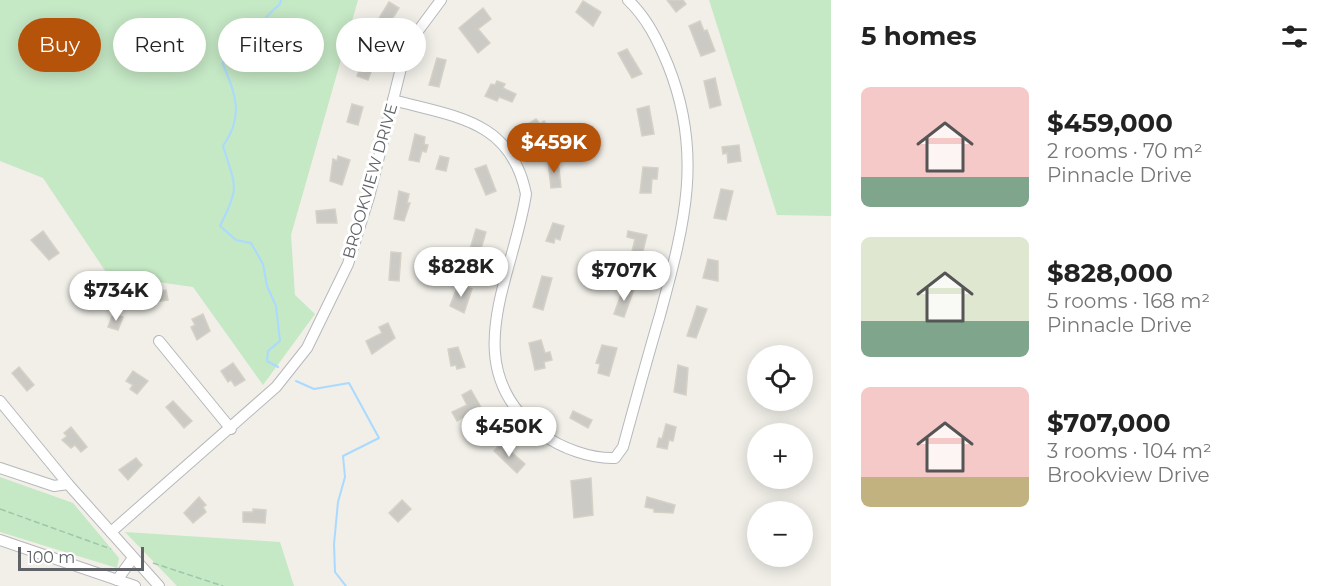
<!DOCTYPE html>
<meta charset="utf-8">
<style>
:root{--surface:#fff;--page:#f6f6f6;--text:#222;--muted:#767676;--accent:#b45309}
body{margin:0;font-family:Montserrat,sans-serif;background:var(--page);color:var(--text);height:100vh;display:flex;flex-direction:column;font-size:22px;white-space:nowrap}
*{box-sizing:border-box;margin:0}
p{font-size:20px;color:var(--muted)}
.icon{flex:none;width:33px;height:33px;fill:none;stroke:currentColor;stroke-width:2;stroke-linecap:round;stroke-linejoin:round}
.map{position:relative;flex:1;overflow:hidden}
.sheet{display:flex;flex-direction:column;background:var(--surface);width:510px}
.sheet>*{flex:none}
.top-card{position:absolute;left:18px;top:18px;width:570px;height:54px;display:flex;gap:12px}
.tools{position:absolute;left:747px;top:345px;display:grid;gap:12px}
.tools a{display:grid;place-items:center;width:66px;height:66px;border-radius:50%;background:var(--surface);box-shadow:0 3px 15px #0003;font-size:30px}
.scale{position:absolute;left:18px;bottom:15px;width:126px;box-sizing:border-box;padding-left:6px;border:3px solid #5f6368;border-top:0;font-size:16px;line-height:21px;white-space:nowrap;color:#5f6368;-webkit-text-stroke:4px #fff;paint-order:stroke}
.price{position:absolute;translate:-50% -51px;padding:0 14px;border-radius:21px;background:#fff;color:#222;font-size:20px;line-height:39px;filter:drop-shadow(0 2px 3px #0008)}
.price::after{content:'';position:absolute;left:50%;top:36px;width:18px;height:14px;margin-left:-9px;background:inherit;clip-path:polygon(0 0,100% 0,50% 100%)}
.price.active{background:var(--accent);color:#fff}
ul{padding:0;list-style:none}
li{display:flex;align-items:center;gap:18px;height:150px;padding:0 30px}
li span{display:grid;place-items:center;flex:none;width:168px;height:120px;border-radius:9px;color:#555}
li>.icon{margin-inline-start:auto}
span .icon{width:72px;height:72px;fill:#fffc;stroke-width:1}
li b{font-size:26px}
h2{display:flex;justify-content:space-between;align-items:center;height:72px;padding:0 30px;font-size:26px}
.pill{padding:0 21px;border-radius:27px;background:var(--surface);box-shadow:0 3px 15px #0003;font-size:21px;line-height:54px}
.pill.active{background:var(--accent);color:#fff}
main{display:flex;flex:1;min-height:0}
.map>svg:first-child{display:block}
</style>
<main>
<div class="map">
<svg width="831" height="586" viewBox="0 0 831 586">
<rect width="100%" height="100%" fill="#f1efe8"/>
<g fill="#c5e8c5">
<polygon points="0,0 358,0 291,235 295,295 315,314 263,385 193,287 108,275 43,178 0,161"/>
<polygon points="709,0 831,0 831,216 777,215"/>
<polygon points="0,477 73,503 119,558 117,568 0,532"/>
<polygon points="125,532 280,542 294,586 177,586"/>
</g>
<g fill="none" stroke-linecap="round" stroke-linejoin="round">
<g stroke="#aadaff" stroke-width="2">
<path d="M278 367 267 361 268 351 280 341 276 306 267 286 263 264 251 243 236 240 220 226C240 186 236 188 223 146 244 116 236 96 223 64L224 57C245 43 260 21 280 4L281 0"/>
<polyline points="296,381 314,389 349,383 379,438 343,456 345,477 338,502 334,544 335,572 346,586"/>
</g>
</g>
<g fill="#cccac5" stroke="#d6d1c6" stroke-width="1.5">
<polygon points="667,0 683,0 686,4 676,12"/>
<polygon points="583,1 601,12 593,26 576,12"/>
<polygon points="389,2 399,8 388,26 378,20"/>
<polygon points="483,8 491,19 478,29 490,43 478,53 459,28"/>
<polygon points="700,21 704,31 707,30 715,51 701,56 689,26"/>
<polygon points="627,49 642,74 632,78 618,53"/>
<polygon points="357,54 375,61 368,80 357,76 360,68 353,65"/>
<polygon points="437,58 446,60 439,87 429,85"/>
<polygon points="715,78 721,105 710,108 704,81"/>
<polygon points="497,81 505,84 503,88 516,94 512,102 499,97 497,101 485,96 491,84 495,85"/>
<polygon points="352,104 363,107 358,125 347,122"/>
<polygon points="649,106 654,134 642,136 637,109"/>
<polygon points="536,119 540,124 544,121 551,131 546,134 550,139 540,145 528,124"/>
<polygon points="415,134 425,137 424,144 428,145 426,152 422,151 419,162 409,160"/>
<polygon points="739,145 741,161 728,163 727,153 723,154 722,147"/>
<polygon points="338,156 350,160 342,185 330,181 333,159 337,161"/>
<polygon points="440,156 449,158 446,171 436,169"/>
<polygon points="558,160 561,187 551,188 548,161"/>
<polygon points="486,165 496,191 486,195 475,169"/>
<polygon points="643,167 658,168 657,179 652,179 651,193 640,193"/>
<polygon points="721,189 733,191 726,220 714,218"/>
<polygon points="399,191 409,194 407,203 410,203 404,221 394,219"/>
<polygon points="335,209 337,223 317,223 316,211"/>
<polygon points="553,223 564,226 560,240 555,238 554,243 546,241"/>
<polygon points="476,229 486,232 478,259 468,256"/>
<polygon points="43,231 59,253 49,260 31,240"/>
<polygon points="628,231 647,235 640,263 630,260 635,239 627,237"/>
<polygon points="391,252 401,253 399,281 389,280"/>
<polygon points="708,259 718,261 718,281 703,278"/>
<polygon points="542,276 552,278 543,310 533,307"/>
<polygon points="458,285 472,289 464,313 450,306"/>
<polygon points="624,286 634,289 624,317 614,314"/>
<polygon points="166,290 168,300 139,304 137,294"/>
<polygon points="697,306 707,309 696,338 687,336"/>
<polygon points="113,314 123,317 118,330 108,327"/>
<polygon points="203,314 210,331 197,340 191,327 195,325 192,319"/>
<polygon points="388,323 395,338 372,354 366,341 382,333 379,327"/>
<polygon points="541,340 545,353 550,352 552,360 544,362 545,368 535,370 529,343"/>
<polygon points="602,345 617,348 609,376 598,373 600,364 596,363"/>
<polygon points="458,347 465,367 457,369 456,365 451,366 448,349"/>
<polygon points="233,363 245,380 235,386 231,380 228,382 221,371"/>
<polygon points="678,365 688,368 686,395 674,392"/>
<polygon points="19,367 34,385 27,391 12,373"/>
<polygon points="133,371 148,381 137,394 130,389 133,385 126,381"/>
<polygon points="471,390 486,416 477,421 472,412 457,421 452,412 467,405 462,395"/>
<polygon points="173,401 192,421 184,428 166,407"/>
<polygon points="573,411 592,420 588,428 570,418"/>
<polygon points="666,424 676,427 673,441 669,440 667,449 657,447 659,438 662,439"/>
<polygon points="71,427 87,447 81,452 75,445 71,448 62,440 67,436 64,433"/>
<polygon points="501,443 525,464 517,473 494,451"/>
<polygon points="136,458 142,465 128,480 119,470"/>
<polygon points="591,478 593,515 574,518 571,481"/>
<polygon points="199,497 206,505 203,507 206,512 193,523 184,513"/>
<polygon points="647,497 675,505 673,513 654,512 654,509 645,507"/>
<polygon points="402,500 411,509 398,522 389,513"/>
<polygon points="253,509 266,510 265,523 243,522 243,512 253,512"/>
</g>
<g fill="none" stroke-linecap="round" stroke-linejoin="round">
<g stroke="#b5b8bc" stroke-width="12">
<g id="minor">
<path d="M393 100C456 117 511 120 526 194 513 279 454 368 542 434 561 448 591 459 615 458L623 447C635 403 647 359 660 315 684 226 704 155 668 65 658 41 647 18 628 0"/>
<polyline points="159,341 231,429"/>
<polyline points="0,401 68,484 159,586"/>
<polyline points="0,468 54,486 68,484"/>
<polyline points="111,532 276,387 307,348 348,264 369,197 403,60 415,35 441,0"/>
<polyline points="0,540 135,586"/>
<polyline points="117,580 133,558"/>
</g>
</g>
<g stroke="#9cc7a9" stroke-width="1.5" stroke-dasharray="6 3" stroke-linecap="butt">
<polyline points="0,509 111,549"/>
<polyline points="153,563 223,586"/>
</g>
<use href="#minor" stroke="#fff" stroke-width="10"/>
</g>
<g text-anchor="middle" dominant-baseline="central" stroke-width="6" stroke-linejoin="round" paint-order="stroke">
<g font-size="16" fill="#5f6368" stroke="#fff">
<text transform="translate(370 181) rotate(-74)">BROOKVIEW DRIVE</text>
</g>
</g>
</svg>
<div class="tools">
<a><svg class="icon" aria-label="locate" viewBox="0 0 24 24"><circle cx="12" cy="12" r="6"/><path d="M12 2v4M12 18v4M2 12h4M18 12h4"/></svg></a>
<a>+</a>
<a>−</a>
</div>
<div class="scale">100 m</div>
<b class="price active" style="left:554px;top:174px">$459K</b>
<b class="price" style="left:461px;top:298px">$828K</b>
<b class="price" style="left:624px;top:302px">$707K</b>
<b class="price" style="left:116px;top:322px">$734K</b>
<b class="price" style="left:509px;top:458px">$450K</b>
<div class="top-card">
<a class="pill active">Buy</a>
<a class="pill">Rent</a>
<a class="pill">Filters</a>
<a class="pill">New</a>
</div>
</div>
<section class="sheet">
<h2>5 homes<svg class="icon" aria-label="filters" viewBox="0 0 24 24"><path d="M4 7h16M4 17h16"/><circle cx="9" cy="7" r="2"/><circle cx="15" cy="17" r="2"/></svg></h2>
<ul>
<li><span style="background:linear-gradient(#f6c9c9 75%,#7fa58c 0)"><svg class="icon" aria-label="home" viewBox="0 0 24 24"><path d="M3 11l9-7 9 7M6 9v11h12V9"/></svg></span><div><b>$459,000</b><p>2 rooms · 70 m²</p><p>Pinnacle Drive</p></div></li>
<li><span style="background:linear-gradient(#dfe7d0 70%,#7fa58c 0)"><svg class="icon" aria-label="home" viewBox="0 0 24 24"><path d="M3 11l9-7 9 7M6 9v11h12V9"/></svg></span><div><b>$828,000</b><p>5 rooms · 168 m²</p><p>Pinnacle Drive</p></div></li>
<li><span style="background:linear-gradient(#f6c9c9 75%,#c2b280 0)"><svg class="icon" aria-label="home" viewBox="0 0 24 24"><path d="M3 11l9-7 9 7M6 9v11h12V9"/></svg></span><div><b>$707,000</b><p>3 rooms · 104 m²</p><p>Brookview Drive</p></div></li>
</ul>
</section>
</main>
